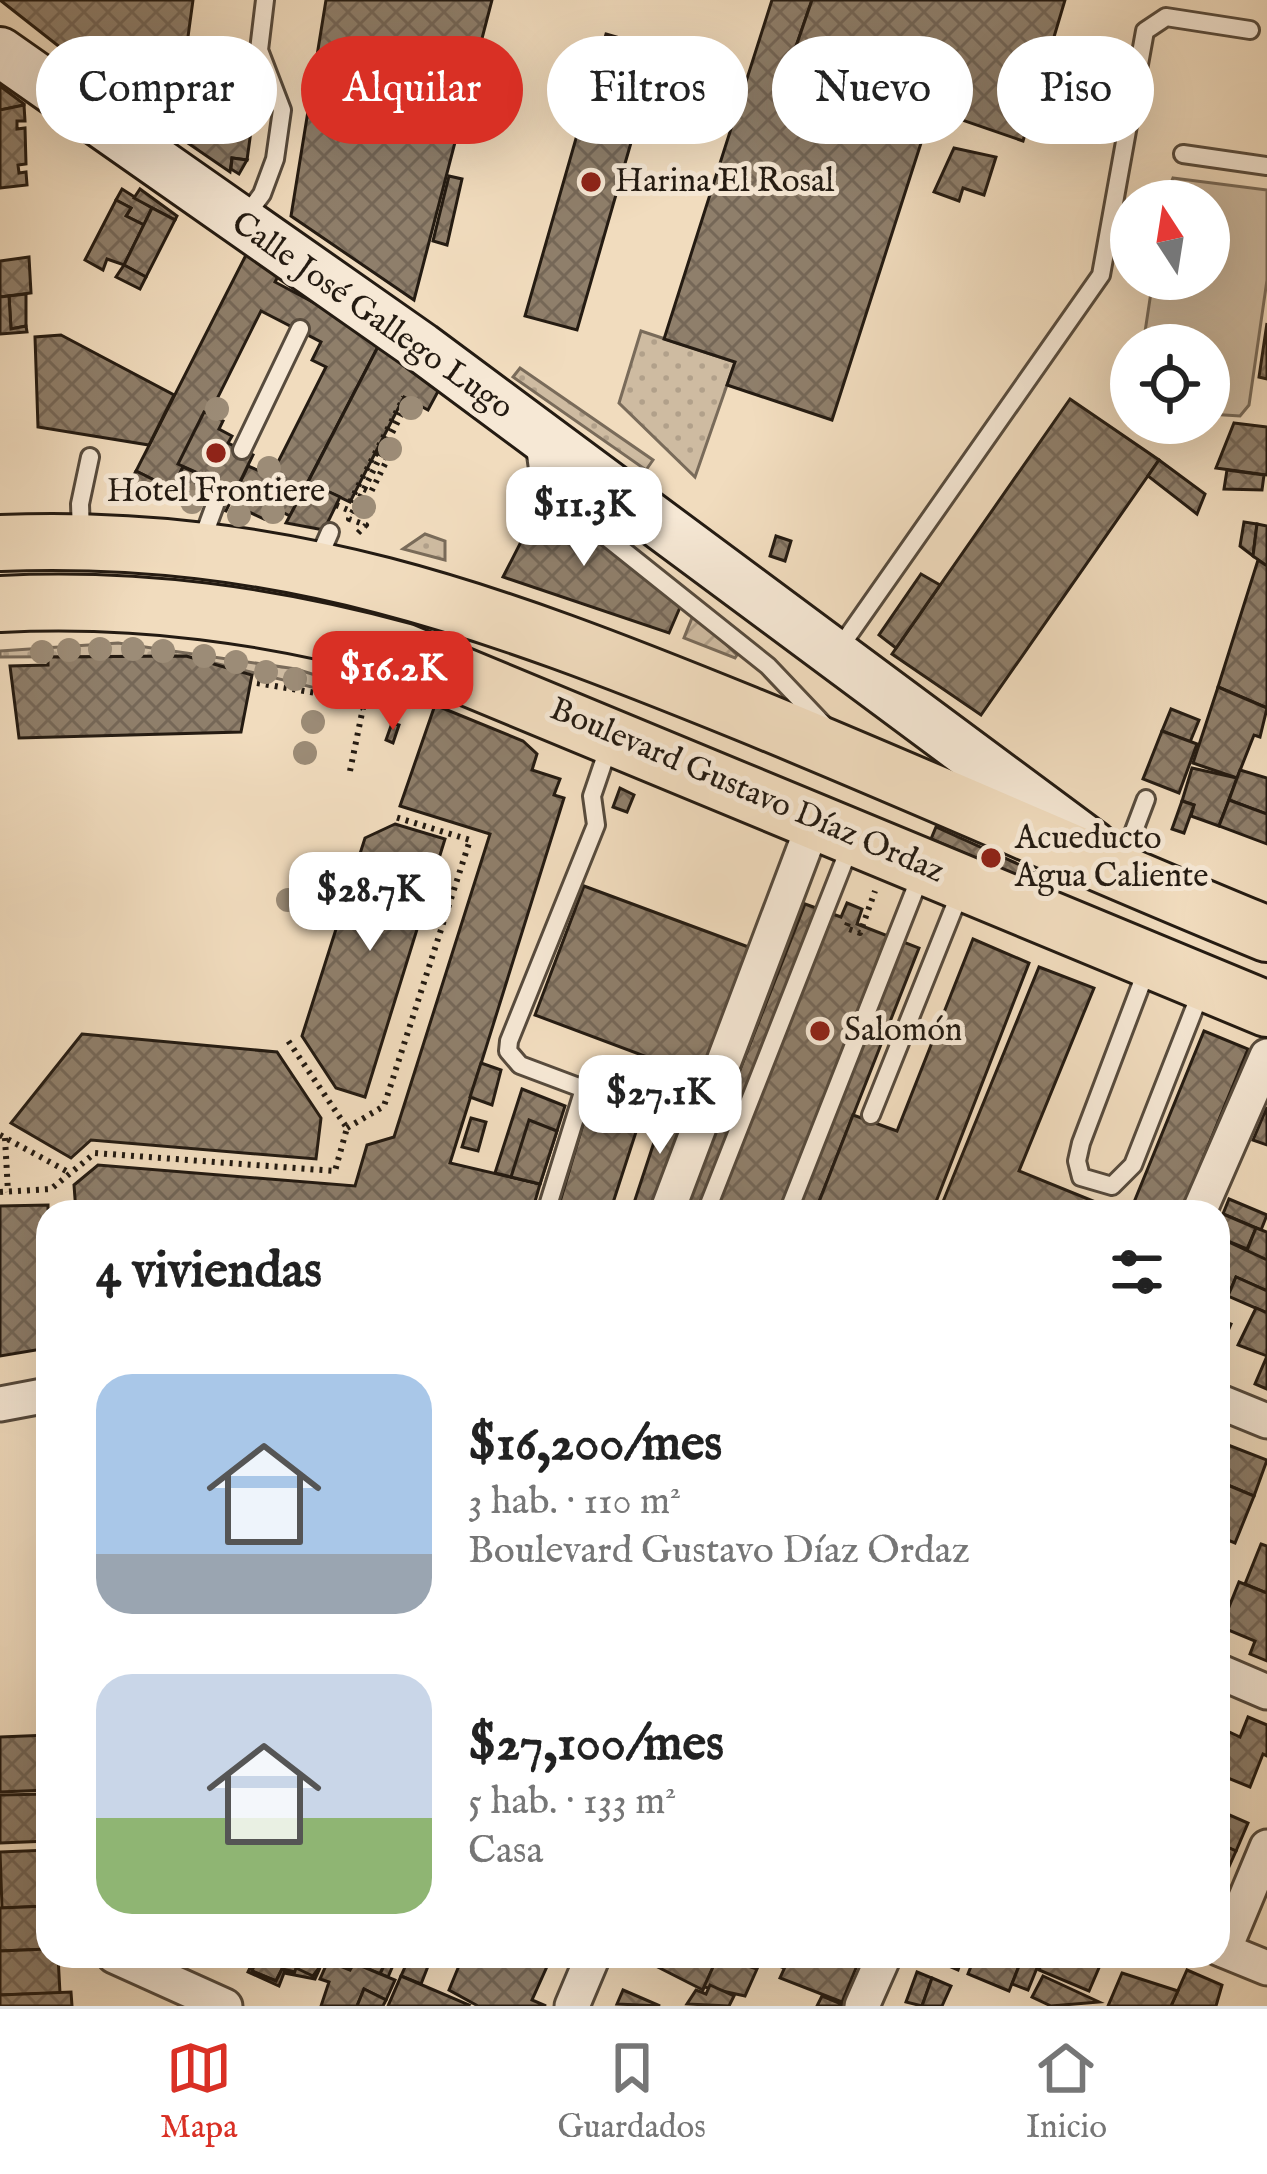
<!DOCTYPE html>
<html lang="es">
<meta charset="utf-8">
<style>
:root{--surface:#fff;--page:#f2f2f2;--text:#222;--muted:#767676;--line:#e0e0e0;--accent:#d93025}
body{margin:0;font-family:"IM FELL English",serif;background:var(--page);color:var(--text);height:100vh;display:flex;flex-direction:column;font-size:45px;white-space:nowrap}
*{box-sizing:border-box;margin:0}
p{font-size:39px;color:var(--muted)}
.icon{flex:none;width:66px;height:66px;fill:none;stroke:currentColor;stroke-width:2;stroke-linecap:round;stroke-linejoin:round}
.map{position:relative;flex:1;overflow:hidden}
.panel{position:absolute;left:36px;top:1200px;width:1194px;height:768px;display:flex;flex-direction:column;background:var(--surface);border-radius:36px;box-shadow:0 12px 48px #0002}
.panel>*{flex:none}
.hud{position:absolute;left:36px;top:36px;width:1197px;height:108px;display:flex;gap:24px}
.needle{width:78px;rotate:348deg}
.fabs{position:absolute;left:1110px;top:180px;display:grid;gap:24px}
.fabs a{display:grid;place-items:center;width:120px;height:120px;border-radius:50%;background:var(--surface);box-shadow:0 12px 48px #0002;font-size:60px}
.price{position:absolute;translate:-50% -102px;padding:0 27px;border-radius:24px;background:#fff;color:#222;font-size:39px;line-height:78px;filter:drop-shadow(0 3px 6px #0008)}
.price::after{content:'';position:absolute;left:50%;top:72px;width:36px;height:27px;margin-left:-18px;background:inherit;clip-path:polygon(0 0,100% 0,50% 100%)}
.price.active{background:var(--accent);color:#fff}
ul{padding:0;list-style:none}
li{display:flex;align-items:center;gap:36px;height:300px;padding:0 60px}
li span{display:grid;place-items:center;flex:none;width:336px;height:240px;border-radius:36px;color:#555}
li>.icon{margin-inline-start:auto}
span .icon{width:144px;height:144px;fill:#fffc;stroke-width:1}
li b{font-size:51px}
h2{display:flex;justify-content:space-between;align-items:center;height:144px;padding:0 60px;font-size:51px}
.tag{padding:0 42px;border-radius:54px;background:var(--surface);box-shadow:0 12px 48px #0002;font-size:42px;line-height:108px}
.tag.active{background:var(--accent);color:#fff}
.tabs{display:flex;justify-content:space-around;align-items:center;height:168px;border-top:3px solid var(--line);background:var(--surface);font-size:33px;color:var(--muted)}
.tabs a{display:grid;justify-items:center;gap:6px}
.tabs .active{color:var(--accent)}
.map>svg:first-child{display:block}
</style>
<div class="map">
<svg width="1267" height="2006" viewBox="0 0 1267 2006">
<defs>
<pattern id="grass-dots" width="8" height="8" patternUnits="userSpaceOnUse" patternTransform="scale(3)"><rect width="8" height="8" fill="#cebba1"/><path d="M2 2h.1M6 6h.1" fill="none" stroke="#b1a08a" stroke-width="1.8" stroke-linecap="round"/></pattern>
<pattern id="garden-furrows" width="10" height="10" patternUnits="userSpaceOnUse" patternTransform="scale(3)"><rect width="10" height="10" fill="#cebba1"/><path d="M-1 1l2-2M0 10L10 0M9 11l2-2" fill="none" stroke="#b1a08a"/></pattern>
<pattern id="building-cross-hatch" width="8" height="8" patternUnits="userSpaceOnUse" patternTransform="scale(3)"><rect width="8" height="8" fill="#8f7f6b"/><path d="M0 0l8 8M0 8l8-8" fill="none" stroke="#756757"/></pattern>
</defs>
<rect width="100%" height="100%" fill="#f1dcbe"/>
<filter id="stains"><feTurbulence type="fractalNoise" baseFrequency=".00167" numOctaves="4"/><feColorMatrix values="0 0 0 0 .2 0 0 0 0 .09 0 0 0 0 .02 0 0 0 .5 -.17"/></filter>
<radialGradient id="worn" r=".72"><stop offset=".6" stop-color="#630" stop-opacity="0"/><stop offset="1" stop-color="#630" stop-opacity=".3"/></radialGradient>
<g fill="url(#grass-dots)" stroke="#796b5a" stroke-width="3">
<polygon points="641,331 735,362 695,477 619,403"/>
<polygon points="520,368 653,460 646,470 513,377"/>
<polygon points="425,534 445,541 445,560 403,549"/>
<polygon points="118,643 296,669 370,692 368,701 186,656 0,657 0,651"/>
</g>
<polygon fill="url(#garden-furrows)" stroke="#796b5a" stroke-width="3" points="694,613 737,655 735,658 684,638"/>
<polygon fill="#cebba1" stroke="#796b5a" stroke-width="3" points="1173,178 1267,190 1267,280 1249,405 1240,416 1209,414 1209,345 1143,345 1153,279 1209,279 1209,201 1164,201"/>
<g fill="url(#building-cross-hatch)" stroke="#241b12" stroke-width="3">
<polygon points="0,0 193,0 179,103 122,96 123,77 94,74"/>
<polygon points="326,0 492,0 414,300 291,216"/>
<polygon points="772,0 812,0 791,61 931,112 832,420 727,385 735,362 664,339"/>
<polygon points="812,0 1065,0 1023,141 791,61"/>
<polygon points="606,34 658,49 577,330 525,316"/>
<polygon points="482,48 497,52 491,75 476,72"/>
<polygon points="0,86 24,104 24,105 0,110"/>
<polygon points="471,91 487,94 478,128 462,125"/>
<polygon points="181,99 254,109 247,160 232,158 230,172 179,137"/>
<polygon points="24,105 25,121 17,121 17,129 25,128 26,164 18,165 19,173 26,172 27,185 0,188 0,110"/>
<polygon points="954,148 996,157 984,195 963,188 959,201 934,192"/>
<polygon points="232,158 247,160 239,174 231,169"/>
<polygon points="449,176 462,179 447,245 433,241"/>
<polygon points="122,189 152,208 144,225 126,216 131,208 116,200"/>
<polygon points="140,189 177,216 175,220 134,198"/>
<polygon points="116,200 131,208 126,216 144,225 124,265 107,259 103,270 85,260"/>
<polygon points="152,208 175,220 146,277 124,265"/>
<polygon points="247,253 281,271 275,282 382,339 290,516 270,506 264,519 230,503 248,466 271,476 326,367 312,360 321,342 261,311 172,489 136,471"/>
<polygon points="29,257 31,293 0,297 0,261"/>
<polygon points="124,265 146,277 140,289 116,277"/>
<polygon points="26,294 26,326 11,329 9,296"/>
<polygon points="9,296 11,329 26,326 27,332 0,334 0,297"/>
<polygon points="1267,323 1267,379 1259,377"/>
<polygon points="61,335 174,395 149,445 38,427 35,337"/>
<polygon points="382,339 442,384 428,410 404,397 350,502 308,482"/>
<polygon points="1070,399 1159,460 981,715 892,654"/>
<polygon points="204,412 223,421 219,429 232,436 228,443 253,455 236,490 178,464"/>
<polygon points="1234,423 1267,427 1267,475 1216,468"/>
<polygon points="1159,460 1205,494 1197,514 1148,476"/>
<polygon points="183,467 236,490 226,511 173,493 170,502 123,495 136,471 172,489"/>
<polygon points="1227,470 1264,475 1262,490 1224,489"/>
<polygon points="308,482 340,497 324,530 286,523"/>
<polygon points="549,499 681,605 669,633 503,577 524,536 512,530 526,506"/>
<polygon points="1244,522 1257,524 1253,556 1240,546"/>
<polygon points="1257,524 1267,526 1267,566 1253,556"/>
<polygon points="776,536 791,541 785,561 770,556"/>
<polygon points="1258,560 1267,566 1267,708 1218,687"/>
<polygon points="921,574 940,585 896,648 879,635"/>
<polygon points="186,656 252,675 241,732 19,738 10,666 48,665 48,657"/>
<polygon points="1218,687 1267,708 1260,737 1254,735 1237,778 1193,763"/>
<polygon points="435,705 523,741 537,754 532,770 560,779 554,795 564,798 450,1163 540,1184 532,1212 76,1212 74,1185 98,1165 355,1186 367,1145 394,1137 490,834 400,806"/>
<polygon points="1171,709 1199,720 1190,742 1162,731"/>
<polygon points="392,723 399,725 393,743 386,740"/>
<polygon points="1162,731 1197,744 1179,793 1143,779"/>
<polygon points="1192,768 1237,778 1219,826 1191,816 1194,805 1182,801"/>
<polygon points="1240,770 1267,778 1267,814 1229,800"/>
<polygon points="620,788 634,795 627,812 613,807"/>
<polygon points="1229,800 1267,814 1267,844 1219,826"/>
<polygon points="1182,801 1194,805 1184,833 1172,829"/>
<polygon points="395,824 445,839 365,1097 336,1088 302,1036 365,838"/>
<polygon points="936,827 1049,878 1046,888 931,839"/>
<polygon points="584,886 751,948 703,1078 535,1015"/>
<polygon points="847,903 862,909 857,924 919,948 815,1212 684,1212 805,904 841,917"/>
<polygon points="973,939 1029,963 932,1212 815,1212 853,1115 897,1131"/>
<polygon points="1039,967 1094,988 1019,1171 1120,1212 946,1212 940,1209"/>
<polygon points="1204,1031 1248,1049 1181,1212 1130,1212"/>
<polygon points="82,1034 277,1052 321,1118 316,1159 91,1140 71,1158 11,1123"/>
<polygon points="481,1063 501,1070 492,1105 470,1097"/>
<polygon points="522,1089 565,1106 540,1184 495,1173"/>
<polygon points="667,1103 690,1111 651,1212 631,1212"/>
<polygon points="1267,1107 1267,1145 1253,1140"/>
<polygon points="586,1114 636,1132 610,1212 557,1212"/>
<polygon points="471,1118 486,1122 478,1151 462,1147"/>
<polygon points="529,1120 557,1131 540,1184 511,1177"/>
<polygon points="1229,1199 1267,1215 1261,1230 1223,1214"/>
<polygon points="48,1205 48,1348 0,1356 0,1206"/>
<polygon points="1223,1214 1256,1228 1247,1249 1218,1237"/>
<polygon points="1256,1228 1267,1232 1267,1261 1246,1253"/>
<polygon points="1218,1237 1267,1260 1267,1291 1236,1277 1228,1296 1218,1292"/>
<polygon points="1236,1277 1267,1291 1267,1313 1228,1296"/>
<polygon points="1256,1308 1267,1313 1267,1356 1238,1345"/>
<polygon points="1218,1319 1231,1324 1218,1354"/>
<polygon points="1267,1356 1267,1389 1255,1384"/>
<polygon points="1228,1445 1267,1460 1254,1496 1218,1481"/>
<polygon points="1218,1481 1254,1496 1235,1543 1218,1536"/>
<polygon points="1261,1544 1267,1546 1267,1593 1245,1584"/>
<polygon points="1239,1582 1267,1593 1267,1661 1250,1654 1255,1641 1221,1627"/>
<polygon points="1248,1717 1267,1725 1267,1756 1263,1754 1250,1787 1218,1774 1218,1748 1227,1731 1240,1737"/>
<polygon points="48,1735 48,1790 0,1792 0,1737"/>
<polygon points="48,1794 48,1841 0,1843 0,1795"/>
<polygon points="1218,1810 1248,1823 1236,1851 1218,1843"/>
<polygon points="1218,1843 1236,1851 1219,1889 1218,1889"/>
<polygon points="48,1850 48,1906 2,1908 0,1852"/>
<polygon points="48,1906 48,1949 0,1951 0,1908"/>
<polygon points="48,1949 48,1956 58,1956 60,1993 0,1995 0,1951"/>
<polygon points="258,1956 328,1956 313,1976 282,1969 276,1981 252,1971"/>
<polygon points="339,1956 388,1956 380,1974"/>
<polygon points="410,1956 432,1956 421,1984 401,1976"/>
<polygon points="463,1956 535,1956 549,1962 532,2000 546,2006 478,2006 449,1990"/>
<polygon points="636,1956 718,1956 703,1990"/>
<polygon points="718,1956 757,1969 745,1996 704,1987"/>
<polygon points="755,1956 790,1956 784,1968"/>
<polygon points="790,1956 861,1956 842,2002 780,1978"/>
<polygon points="939,1956 963,1956 958,1970 937,1961"/>
<polygon points="975,1956 1019,1966 1009,1991 968,1974"/>
<polygon points="995,1956 1023,1956 1039,1963 1028,1990 1012,1984 1019,1966"/>
<polygon points="1045,1956 1104,1956 1089,1991 1039,1970"/>
<polygon points="387,1959 394,1963 388,1977 380,1974"/>
<polygon points="253,1961 252,1971 276,1981 282,1969 294,1974 296,1968 313,1976 320,1968 315,1979 284,1973 279,1986 248,1972"/>
<polygon points="328,1961 350,1970 354,1963 395,1980 386,2000 364,1989 357,2006 321,2006 329,1982 320,1979"/>
<polygon points="1187,1970 1222,1985 1216,2006 1171,2006"/>
<polygon points="917,1972 932,1978 922,2006 906,2002"/>
<polygon points="1122,1973 1178,1991 1171,2006 1108,2006"/>
<polygon points="401,1976 469,2005 468,2006 388,2006"/>
<polygon points="1043,1976 1099,2002 1051,2006 1032,1997"/>
<polygon points="932,1978 951,1986 942,2006 922,2006"/>
<polygon points="710,1985 734,1996 729,2006 687,2004 696,1990 706,1994"/>
<polygon points="364,1989 386,2000 383,2006 357,2006"/>
<polygon points="623,1990 660,2006 617,2004"/>
<polygon points="71,1992 72,2006 0,2006 0,1995"/>
<polygon points="822,1996 846,2006 817,2006"/>
</g>
<g fill="none" stroke-linecap="round" stroke-linejoin="round">
<g stroke="#574b3d" stroke-width="22">
<g id="lane">
<polyline points="1183,154 1267,166"/>
<polyline points="245,217 262,194 275,159 282,110 259,50 265,0"/>
<polyline points="534,440 540,484 768,666 824,725"/>
<polyline points="242,450 300,329"/>
<polyline points="81,534 80,504 90,457"/>
<polyline points="201,543 215,505"/>
<polyline points="316,564 330,532"/>
<polyline points="836,653 1101,275 1145,31 1166,17 1250,30"/>
<polyline points="1121,865 1146,799"/>
<polyline points="1147,969 1081,1143 1077,1161 1081,1177 1112,1186 1133,1165 1202,989"/>
<polyline points="871,1115 962,888"/>
<polyline points="546,1212 584,1089 520,1065 508,1051 509,1041 596,825 592,796 609,746"/>
<polyline points="706,1212 851,844"/>
<polyline points="788,1212 922,872"/>
</g>
</g>
<g stroke="#574b3d" stroke-width="39">
<g id="street">
<polyline points="667,1212 815,820"/>
<polyline points="1199,1212 1267,1056"/>
<polyline points="1218,1401 1267,1421"/>
<polyline points="0,1404 48,1395"/>
<polyline points="1218,1671 1267,1692"/>
<polyline points="1218,1948 1267,1968"/>
<polyline points="1224,1950 1267,1847"/>
<polyline points="114,1956 225,2006"/>
<polyline points="572,2006 593,1956"/>
<polyline points="862,2006 884,1956"/>
</g>
</g>
<g stroke="#241b12" stroke-width="54">
<polyline id="secondary" points="0,52 421,347 1093,846"/>
</g>
<g stroke="#241b12" stroke-width="60">
<g id="primary">
<path d="M0 543C282 532 491 610 747 714 921 785 1093 863 1267 934"/>
<path d="M0 604C139 597 269 615 403 651L1267 1009"/>
</g>
</g>
<g stroke="#241b12" stroke-width="6" stroke-dasharray="3 6" stroke-linecap="butt">
<polyline points="364,489 371,492 388,458"/>
<polyline points="350,502 404,397"/>
<polyline points="336,505 353,512"/>
<polyline points="358,533 366,525 349,519 405,407"/>
<polyline points="257,683 340,697 363,708 350,771"/>
<polyline points="848,923 846,928 860,933 875,891"/>
<polyline points="347,1128 384,1106 470,840 392,816"/>
<polyline points="0,1135 70,1173"/>
<polyline points="5,1138 8,1192"/>
<polyline points="0,1192 51,1189 95,1153 335,1171 347,1128 287,1039"/>
</g>
<use href="#lane" stroke="#f6e8d5" stroke-width="16"/>
<use href="#street" stroke="#f6e8d5" stroke-width="33"/>
<use href="#secondary" stroke="#f6e8d5" stroke-width="48"/>
<use href="#primary" stroke="#f1dcbe" stroke-width="54"/>
<polyline stroke="#241b12" stroke-width="6" stroke-dasharray="3 6" stroke-linecap="butt" points="376,453 388,458"/>
</g>
<g fill="#9c8c77">
<circle cx="411" cy="408" r="12"/>
<circle cx="217" cy="409" r="12"/>
<circle cx="390" cy="449" r="12"/>
<circle cx="269" cy="468" r="12"/>
<circle cx="192" cy="502" r="12"/>
<circle cx="364" cy="507" r="12"/>
<circle cx="273" cy="512" r="12"/>
<circle cx="239" cy="515" r="12"/>
<circle cx="100" cy="649" r="12"/>
<circle cx="133" cy="649" r="12"/>
<circle cx="69" cy="650" r="12"/>
<circle cx="163" cy="651" r="12"/>
<circle cx="42" cy="652" r="12"/>
<circle cx="204" cy="656" r="12"/>
<circle cx="236" cy="662" r="12"/>
<circle cx="266" cy="672" r="12"/>
<circle cx="295" cy="679" r="12"/>
<circle cx="313" cy="722" r="12"/>
<circle cx="305" cy="753" r="12"/>
<circle cx="288" cy="900" r="12"/>
</g>
<g fill="#8f2418" stroke="#f6e8d5" stroke-width="4.5">
<circle cx="591" cy="182" r="12"/>
<circle cx="216" cy="453" r="12"/>
<circle cx="991" cy="858" r="12"/>
<circle cx="820" cy="1031" r="12"/>
</g>
<g text-anchor="middle" dominant-baseline="central" stroke-width="10" stroke-linejoin="round" paint-order="stroke">
<g font-size="33" fill="#241b12" stroke="#f6e8d5" text-anchor="start">
<text x="615" y="182">Harina El Rosal</text>
<text x="216" y="492" text-anchor="middle">Hotel Frontiere</text>
<text x="1015" y="839">Acueducto<tspan x="1015" dy="38">Agua Caliente</tspan></text>
<text x="844" y="1031">Salomón</text>
</g>
<g font-size="33" fill="#241b12" stroke="#f6e8d5">
<text transform="translate(372 316) rotate(35)">Calle José Gallego Lugo</text>
<text transform="translate(747 791) rotate(23)">Boulevard Gustavo Díaz Ordaz</text>
</g>
</g>
<rect width="100%" height="100%" filter="url(#stains)"/>
<rect width="100%" height="100%" fill="url(#worn)"/>
</svg>
<div class="fabs">
<a><svg class="needle" viewBox="-14 -14 28 28"><path d="M0-13l5 13h-10z" fill="#e53935"/><path d="M0 13l5-13h-10z" fill="#767676"/></svg></a>
<a><svg class="icon" aria-label="locate" viewBox="0 0 24 24"><circle cx="12" cy="12" r="6"/><path d="M12 2v4M12 18v4M2 12h4M18 12h4"/></svg></a>
</div>
<b class="price" style="left:584px;top:569px">$11.3K</b>
<b class="price active" style="left:393px;top:733px">$16.2K</b>
<b class="price" style="left:370px;top:954px">$28.7K</b>
<b class="price" style="left:660px;top:1157px">$27.1K</b>
<div class="hud">
<a class="tag">Comprar</a>
<a class="tag active">Alquilar</a>
<a class="tag">Filtros</a>
<a class="tag">Nuevo</a>
<a class="tag">Piso</a>
</div>
<section class="panel">
<h2>4 viviendas<svg class="icon" aria-label="filters" viewBox="0 0 24 24"><path d="M4 7h16M4 17h16"/><circle cx="9" cy="7" r="2"/><circle cx="15" cy="17" r="2"/></svg></h2>
<ul>
<li><span style="background:linear-gradient(#a9c7e8 75%,#9aa5b1 0)"><svg class="icon" aria-label="home" viewBox="0 0 24 24"><path d="M3 11l9-7 9 7M6 9v11h12V9"/></svg></span><div><b>$16,200/mes</b><p>3 hab. · 110 m²</p><p>Boulevard Gustavo Díaz Ordaz</p></div></li>
<li><span style="background:linear-gradient(#c9d6e8 60%,#8fb573 0)"><svg class="icon" aria-label="home" viewBox="0 0 24 24"><path d="M3 11l9-7 9 7M6 9v11h12V9"/></svg></span><div><b>$27,100/mes</b><p>5 hab. · 133 m²</p><p>Casa</p></div></li>
</ul>
</section>
</div>
<nav class="tabs">
<a class="active"><svg class="icon" aria-label="map" viewBox="0 0 24 24"><path d="M3 6l6-2 6 2 6-2v14l-6 2-6-2-6 2zM9 4v14M15 6v14"/></svg>Mapa</a>
<a><svg class="icon" aria-label="saved" viewBox="0 0 24 24"><path d="M7 4h10v16l-5-4-5 4z"/></svg>Guardados</a>
<a><svg class="icon" aria-label="home" viewBox="0 0 24 24"><path d="M3 11l9-7 9 7M6 9v11h12V9"/></svg>Inicio</a>
</nav>
